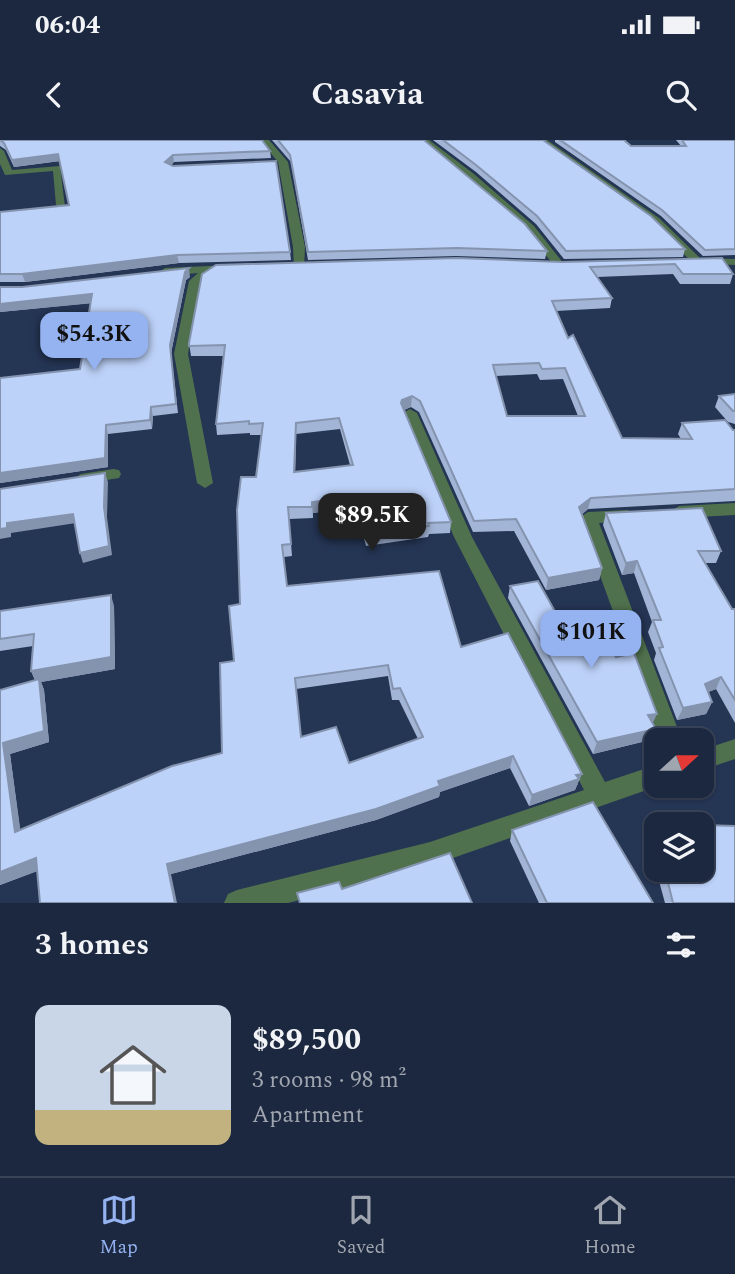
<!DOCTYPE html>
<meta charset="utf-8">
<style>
:root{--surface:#1c283f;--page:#253046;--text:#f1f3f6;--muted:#a0a6b0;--line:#3a4459;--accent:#95b2f1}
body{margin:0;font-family:Spectral,serif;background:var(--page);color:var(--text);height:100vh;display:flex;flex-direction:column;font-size:26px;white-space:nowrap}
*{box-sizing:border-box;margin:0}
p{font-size:23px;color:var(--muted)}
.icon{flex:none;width:38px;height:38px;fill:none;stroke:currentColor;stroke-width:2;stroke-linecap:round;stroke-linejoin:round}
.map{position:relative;height:763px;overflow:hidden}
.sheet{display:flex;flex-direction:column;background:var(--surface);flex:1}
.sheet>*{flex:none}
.needle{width:46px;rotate:69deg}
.tools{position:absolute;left:644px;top:588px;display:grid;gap:14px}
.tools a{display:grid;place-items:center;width:70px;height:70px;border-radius:14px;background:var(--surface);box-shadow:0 2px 5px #0004,0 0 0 2px var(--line);font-size:35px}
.price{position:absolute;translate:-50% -60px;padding:0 16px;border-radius:14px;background:var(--accent);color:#111;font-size:23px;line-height:46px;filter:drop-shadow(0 2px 4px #0008)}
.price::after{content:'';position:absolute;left:50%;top:42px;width:21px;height:16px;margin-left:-10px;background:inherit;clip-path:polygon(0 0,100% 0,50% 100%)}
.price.selected{background:#222;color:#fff}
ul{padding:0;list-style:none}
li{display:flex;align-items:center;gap:21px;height:175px;padding:0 35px}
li+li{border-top:2px solid var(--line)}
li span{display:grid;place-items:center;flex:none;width:196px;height:140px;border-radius:14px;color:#555}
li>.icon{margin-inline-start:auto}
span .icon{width:84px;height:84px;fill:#fffc;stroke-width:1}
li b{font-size:30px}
h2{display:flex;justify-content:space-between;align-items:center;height:84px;padding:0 35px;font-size:30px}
.status{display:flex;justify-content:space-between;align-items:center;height:49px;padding:0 35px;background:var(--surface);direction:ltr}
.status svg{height:19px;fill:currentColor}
header{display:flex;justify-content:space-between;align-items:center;height:91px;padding:0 35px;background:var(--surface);font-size:32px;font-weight:700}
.dock{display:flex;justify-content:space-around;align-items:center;height:98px;border-top:2px solid var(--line);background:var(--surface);font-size:19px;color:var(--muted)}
.dock a{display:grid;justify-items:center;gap:4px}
.dock .selected{color:var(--accent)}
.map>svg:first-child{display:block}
</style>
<div class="status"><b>06:04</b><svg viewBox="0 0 49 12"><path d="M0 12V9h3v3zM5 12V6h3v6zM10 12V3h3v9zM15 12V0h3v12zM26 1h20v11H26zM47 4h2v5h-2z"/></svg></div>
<header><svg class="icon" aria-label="back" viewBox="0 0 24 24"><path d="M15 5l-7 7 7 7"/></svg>Casavia<svg class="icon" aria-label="search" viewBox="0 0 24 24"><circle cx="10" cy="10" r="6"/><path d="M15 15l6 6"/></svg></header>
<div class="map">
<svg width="735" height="763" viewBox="0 0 735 763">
<rect width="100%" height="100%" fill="#253554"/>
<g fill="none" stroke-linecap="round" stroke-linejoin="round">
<g fill="#50714e" fill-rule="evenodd">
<polygon points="260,0 269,0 288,22 305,107 304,129 294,127 293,107 278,22"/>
<polygon points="420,0 429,0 474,34 534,86 564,124 564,128 556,128 526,90"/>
<polygon points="537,0 547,0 659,78 700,118 735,119 735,125 693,123 651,82"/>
<polygon points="0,8 4,11 12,30 60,26 65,67 56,65 53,31 5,35 0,24"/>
<polygon points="231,125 237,128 235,130 216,132 201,143 188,214 213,343 205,348 197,343 174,214 189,141 198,133 165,136 159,132 165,128"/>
<polygon points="410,269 417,273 472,397 605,642 656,625 656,646 658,646 430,726 288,763 224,763 228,754 237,750 430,702 584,650 454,397 403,273"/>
<polygon points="113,329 119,330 121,334 119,338 81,344 73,339 81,334"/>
<polygon points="735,363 735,375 679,378 670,372 679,366"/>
<polygon points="627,370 633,372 636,376 633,380 599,383 682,600 660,600 579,378 588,372"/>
<polygon points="735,599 735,619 702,630 702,610"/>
</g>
</g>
<g fill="#a3b5d6" fill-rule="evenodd">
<polygon points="0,0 270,11 271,18 174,22 171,25 290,112 291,120 179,123 25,142 0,142 0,72 69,65 60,21 14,27 6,10 0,6"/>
<polygon points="272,0 424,0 547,111 545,119 456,116 308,120 291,22"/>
<polygon points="433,0 543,0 685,109 683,117 564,119 536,84 476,32"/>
<polygon points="555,0 624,0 631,6 681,6 676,0 735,0 735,115 703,116 661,76 555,2"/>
<path d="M722 118 733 134 730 144H680L673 134 597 137 612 158 610 168 556 171 568 198 622 298 681 299 678 294 682 283 735 290V361L588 369 582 374 602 428 599 440 546 450 514 391 473 392 419 272 411 267 404 270 451 382 450 393 429 394 428 397 366 406 356 367 313 373V378L289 379 292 416 284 417 287 446 461 507 578 645H577L575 650 529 666 510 628 440 652 439 657 376 680 171 734 37 731 0 745V550L35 540 31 531 33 506 0 511V471L114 466 115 529 41 542 44 550 49 602 10 614 20 690 222 613 234 521 261 295H250V293L217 295 216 284 223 216H191L189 203 562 122ZM537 234 540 240 563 239 578 276H507L496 236ZM340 289 350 325 295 332 296 294ZM388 536 392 560H399L418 599 349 623 301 597 296 549Z"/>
<polygon points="190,137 186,140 171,213 178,273 153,276 152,289 108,294 108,327 0,343 0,238 80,229 91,163 0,172 0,147 22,147"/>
<polygon points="735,254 735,284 728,282 715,267 719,256"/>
<polygon points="606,373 721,411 716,423 705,423 732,469 735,469 735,583 716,549 708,552 712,562 706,574 677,580 654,520 656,513 648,492 652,482 634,433 622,435 603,385"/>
<polygon points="510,446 562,484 653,584 650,600 593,614 508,458"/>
<polygon points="653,684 656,684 656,729 648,695"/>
<polygon points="512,690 653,763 539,763 510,701"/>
<polygon points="656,730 702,730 735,763 665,763"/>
</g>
<g fill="#8493ae">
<polygon points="58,14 60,21 14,27 12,20"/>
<polygon points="173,15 174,22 167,29 165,22"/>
<polygon points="177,115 179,123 25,142 22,134"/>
<polygon points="189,128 190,137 186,140 171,213 178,273 170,205 185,132"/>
<polygon points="92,154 94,163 0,172 0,164"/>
<polygon points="412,256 411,267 402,271 401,263 402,260"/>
<polygon points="151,267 153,276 152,289 150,280"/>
<polygon points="296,283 296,294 295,343 294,332"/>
<polygon points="106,285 108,294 108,327 0,343 0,333"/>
<polygon points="105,333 108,342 107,377 112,415 83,423 80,413 104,367"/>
<polygon points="355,356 356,367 313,373 313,378 312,362"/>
<polygon points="591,358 588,369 577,379 579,367"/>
<polygon points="73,374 76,383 11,393 11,397 0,399 0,389 7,383"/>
<polygon points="637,421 634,433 622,435 626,423"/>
<polygon points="602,428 599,440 546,450 548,438"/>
<polygon points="111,455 114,466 115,529 41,542 44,550 49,602 10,614 22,702 15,692 3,603 36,543 31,531"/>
<polygon points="721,537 716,549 699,556 705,544"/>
<polygon points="712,562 706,574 677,580 683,568"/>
<polygon points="657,574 652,585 648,575"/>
<polygon points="656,589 650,600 593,614 597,602"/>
<polygon points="513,616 510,628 440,652 439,657 376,680 171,734 177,763 175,763 167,724 438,641"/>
<polygon points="582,634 575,650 529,666 532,655"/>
<polygon points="36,718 43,729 0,745 0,732"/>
</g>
<g fill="#bdd2f9" stroke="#8493ae" stroke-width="2" fill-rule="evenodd">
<polygon points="0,0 262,0 270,11 173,15 165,22 173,26 276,21 290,112 177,115 22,134 0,134 0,72 69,65 58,14 12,20 4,3"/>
<polygon points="278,0 424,0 525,84 547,111 457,108 308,112 290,15"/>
<polygon points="443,0 543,0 651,76 685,109 566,111 537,76 476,25"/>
<polygon points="560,0 624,0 631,6 686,6 682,0 735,0 735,109 705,110 662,70"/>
<path d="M457 118 562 122 722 118 733 134H683L675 124 590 127 612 158 552 161 568 198 573 195 622 298 692 299 682 283 725 280 733 290H735V349L591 358 579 367 602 428 548 438 516 379 474 381 420 261 412 256 402 260 401 263 451 382 428 383 429 386 366 394 355 356 312 362V367H288L291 404 282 405 287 446 439 431 461 507 508 493 582 634 576 635 579 639 532 655 513 616 438 641 440 646 376 669 167 724 175 763H40L36 718 0 732V550L39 539 44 591 3 603 15 692 172 626 222 613 220 523 234 521 229 466 240 464 237 370 241 337H256L263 283 249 284V281L216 284 225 205 189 206V203L202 134 216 125ZM539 223 542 229 565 228 585 276H507L493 225ZM339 278 353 325 294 332 296 283ZM388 525 393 549 400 548 423 597 349 623 336 587 301 597 295 538Z"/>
<polygon points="189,128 185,132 170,205 176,264 151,267 150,280 106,285 105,318 0,333 0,238 80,229 92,154 0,164 0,147 22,147"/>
<polygon points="735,254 735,271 733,271 719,256"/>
<polygon points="105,333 104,367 109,406 80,413 73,374 7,383 7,388 0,389 0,349"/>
<polygon points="702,368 721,411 698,411 732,469 735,469 735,560 721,537 705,544 712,562 683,568 659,508 663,507 653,480 661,480 637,421 626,423 606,373"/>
<polygon points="538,441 562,484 592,478 616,517 634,513 657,574 648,575 656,589 597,602 510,446"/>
<polygon points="111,455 111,517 31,531 34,494 0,499 0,471"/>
<polygon points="593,662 653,763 547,763 512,690"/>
<polygon points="653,684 656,684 656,696"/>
<polygon points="702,685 735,686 735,763 673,763 665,730 702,730"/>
<polygon points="450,713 472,763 300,763 297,753 339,742 342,749"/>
</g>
</svg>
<div class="tools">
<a><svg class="needle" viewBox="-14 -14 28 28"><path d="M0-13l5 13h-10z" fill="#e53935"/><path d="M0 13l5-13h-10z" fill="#a0a6b0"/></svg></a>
<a><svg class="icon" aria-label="layers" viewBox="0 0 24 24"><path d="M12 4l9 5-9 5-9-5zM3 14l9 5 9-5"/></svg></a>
</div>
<b class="price" style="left:94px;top:232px">$54.3K</b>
<b class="price selected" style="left:372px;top:413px">$89.5K</b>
<b class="price" style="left:591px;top:530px">$101K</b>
</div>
<section class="sheet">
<h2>3 homes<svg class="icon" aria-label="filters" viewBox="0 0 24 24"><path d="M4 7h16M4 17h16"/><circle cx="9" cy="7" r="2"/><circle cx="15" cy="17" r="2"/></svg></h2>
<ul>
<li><span style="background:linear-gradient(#c9d6e8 75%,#c2b280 0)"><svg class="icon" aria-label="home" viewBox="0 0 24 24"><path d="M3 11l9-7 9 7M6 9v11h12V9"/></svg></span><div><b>$89,500</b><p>3 rooms · 98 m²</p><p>Apartment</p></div></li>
</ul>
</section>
<nav class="dock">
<a class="selected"><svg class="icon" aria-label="map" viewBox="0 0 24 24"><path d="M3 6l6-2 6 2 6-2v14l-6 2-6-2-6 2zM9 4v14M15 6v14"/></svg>Map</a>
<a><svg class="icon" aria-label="saved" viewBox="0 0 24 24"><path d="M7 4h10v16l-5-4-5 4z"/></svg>Saved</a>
<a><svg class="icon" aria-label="home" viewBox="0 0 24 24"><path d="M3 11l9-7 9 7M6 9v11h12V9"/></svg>Home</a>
</nav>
